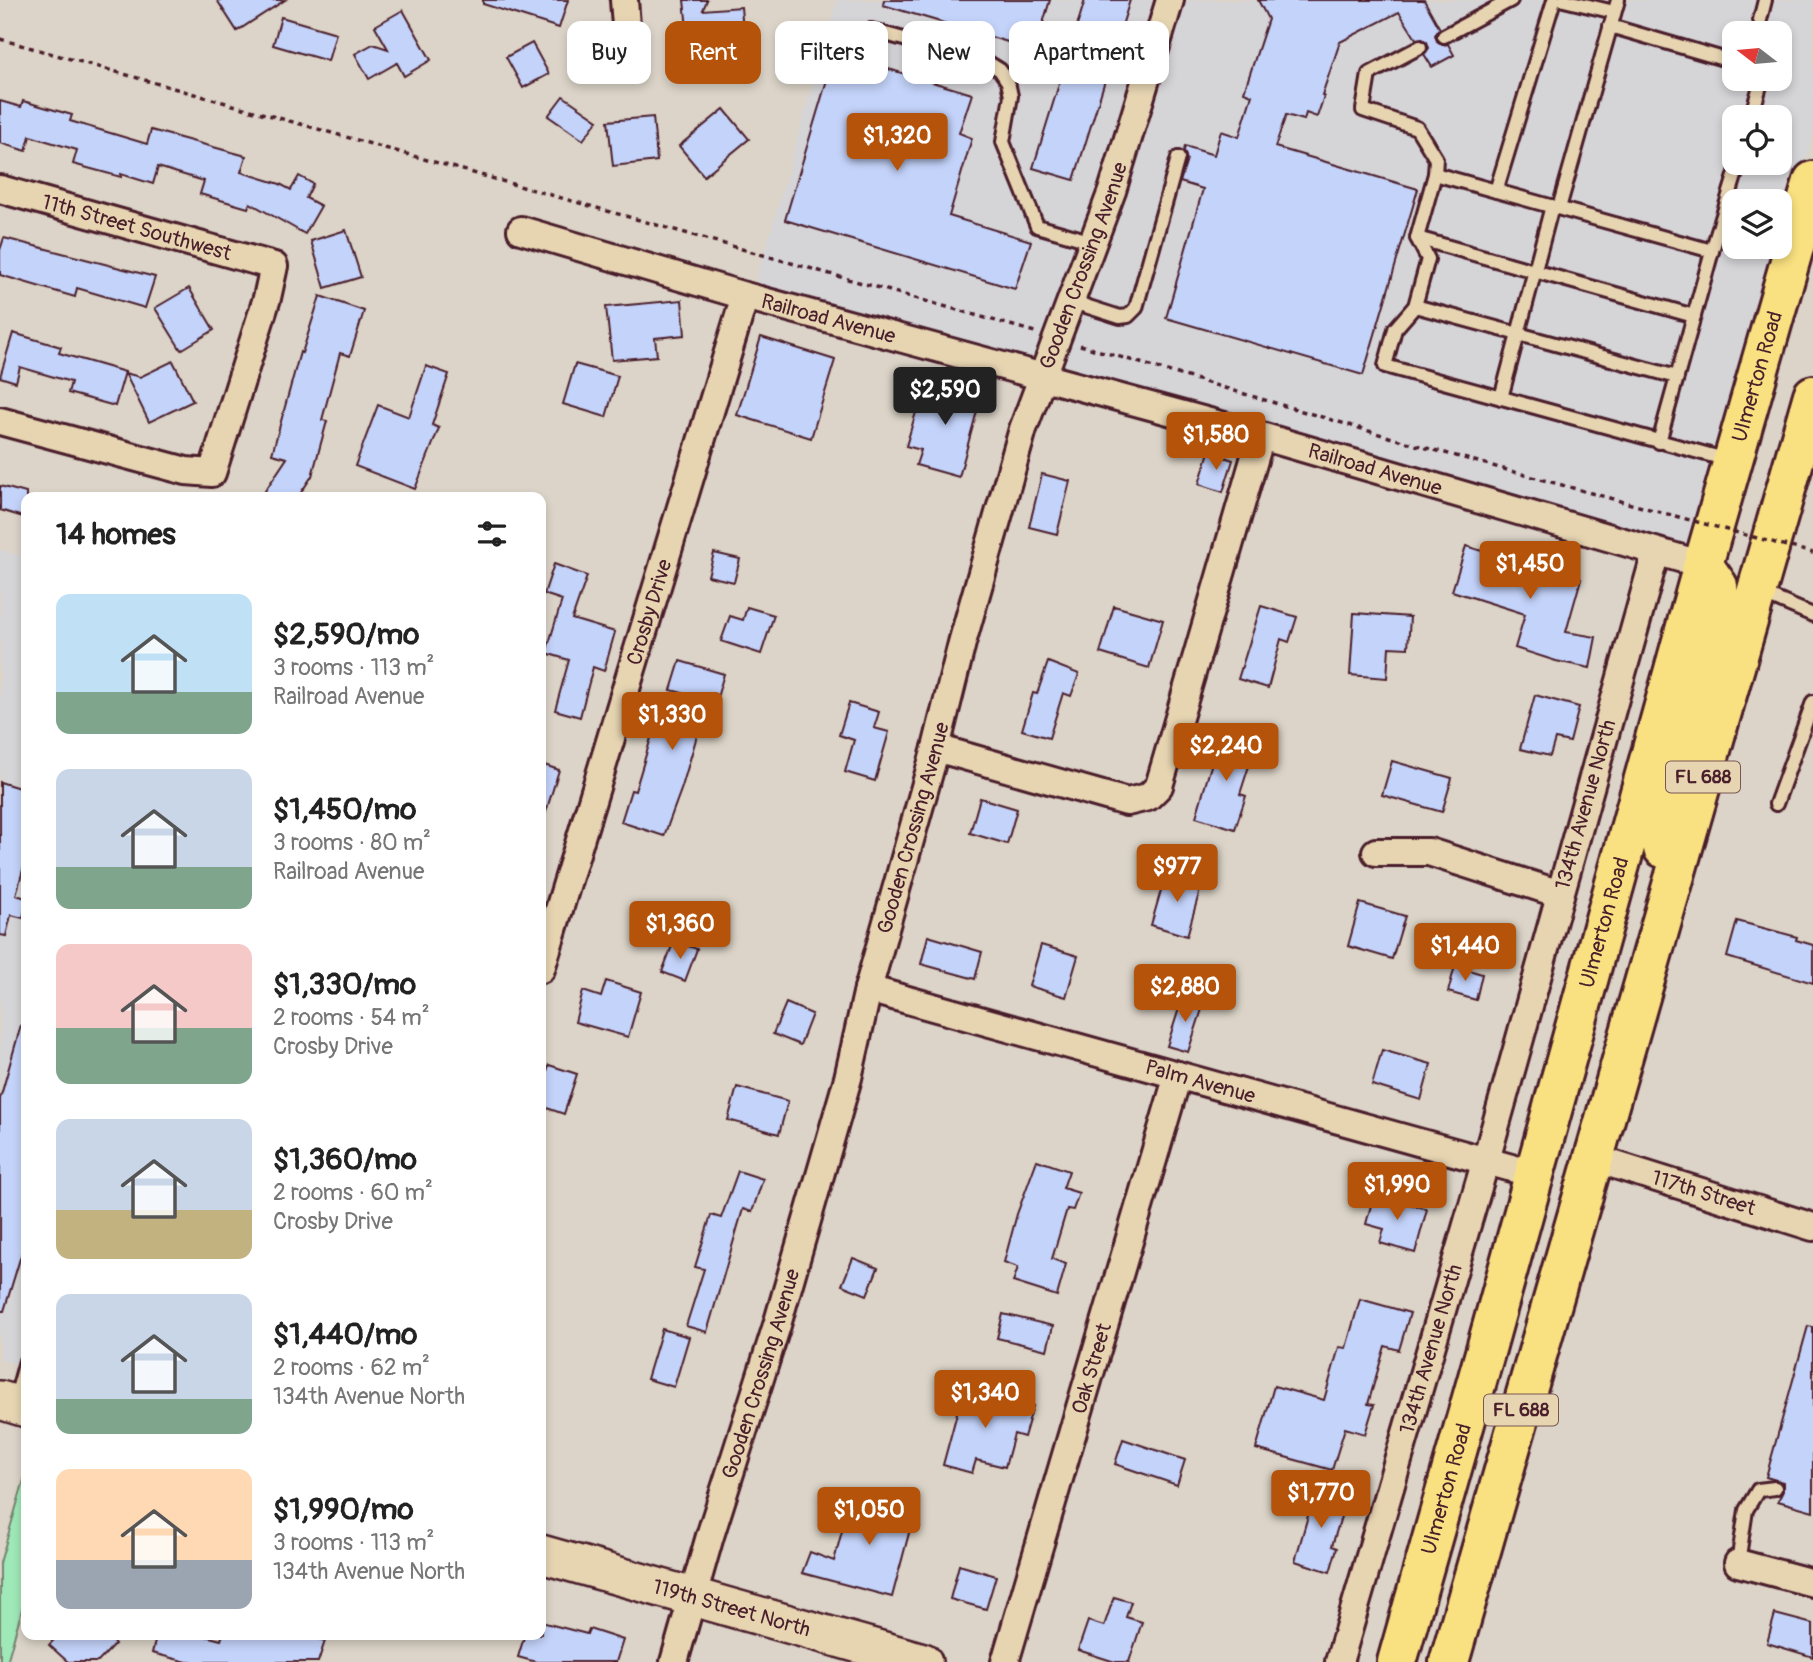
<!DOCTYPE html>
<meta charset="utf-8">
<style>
:root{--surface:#fff;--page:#f2f2f2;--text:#222;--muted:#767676;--accent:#b45309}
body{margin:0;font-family:Pangolin,sans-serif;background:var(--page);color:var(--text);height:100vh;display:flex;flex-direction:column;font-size:26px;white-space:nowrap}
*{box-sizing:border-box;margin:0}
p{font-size:23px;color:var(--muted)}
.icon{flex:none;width:38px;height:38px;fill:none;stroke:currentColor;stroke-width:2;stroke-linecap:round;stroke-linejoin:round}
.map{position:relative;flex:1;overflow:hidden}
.sheet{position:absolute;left:21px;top:492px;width:525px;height:1148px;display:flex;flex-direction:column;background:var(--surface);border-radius:14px;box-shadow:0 4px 10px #0003}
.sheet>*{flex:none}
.hud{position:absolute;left:567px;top:21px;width:665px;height:63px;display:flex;gap:14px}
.needle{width:46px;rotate:286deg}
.buttons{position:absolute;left:1722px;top:21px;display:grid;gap:14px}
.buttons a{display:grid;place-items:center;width:70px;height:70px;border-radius:14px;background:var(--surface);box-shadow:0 4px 10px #0003;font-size:35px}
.price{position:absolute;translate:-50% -60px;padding:0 16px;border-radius:7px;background:var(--accent);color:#fff;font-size:23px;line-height:46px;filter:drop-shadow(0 2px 4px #0008)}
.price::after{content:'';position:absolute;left:50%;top:42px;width:21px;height:16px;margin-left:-10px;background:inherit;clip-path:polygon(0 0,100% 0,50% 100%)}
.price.selected{background:#222;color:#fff}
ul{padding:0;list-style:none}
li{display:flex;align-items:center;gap:21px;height:175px;padding:0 35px}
li span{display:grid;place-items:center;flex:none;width:196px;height:140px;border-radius:14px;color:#555}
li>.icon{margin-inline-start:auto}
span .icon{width:84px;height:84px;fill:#fffc;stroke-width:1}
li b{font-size:30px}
h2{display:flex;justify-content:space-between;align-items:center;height:84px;padding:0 35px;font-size:30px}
.pill{padding:0 24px;border-radius:14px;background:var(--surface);box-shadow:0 4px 10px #0003;font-size:24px;line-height:63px}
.pill.selected{background:var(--accent);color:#fff}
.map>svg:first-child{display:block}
</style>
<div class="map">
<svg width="1813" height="1662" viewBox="0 0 1813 1662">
<rect width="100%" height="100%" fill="#dcd4c8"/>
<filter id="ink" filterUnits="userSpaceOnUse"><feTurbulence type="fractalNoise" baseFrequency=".0143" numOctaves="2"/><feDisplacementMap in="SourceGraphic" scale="14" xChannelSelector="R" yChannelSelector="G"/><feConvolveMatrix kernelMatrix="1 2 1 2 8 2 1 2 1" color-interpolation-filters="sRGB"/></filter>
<g filter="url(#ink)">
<g fill="#d5d4d7" fill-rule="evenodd">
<polygon points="837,0 1157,0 1100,188 1035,361 755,286"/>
<path d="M1183 0H1813V136L1694 551 1059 368 1152 103ZM1734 33H1780V79H1734ZM1734 117H1780V163H1734ZM1734 201H1780V247H1734Z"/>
<polygon points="0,550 26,557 26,1367 0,1359"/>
</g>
<polygon fill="#9fe8b7" stroke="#748471" stroke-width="2" points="26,1473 26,1595 7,1662 0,1662 0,1563"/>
<g fill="#c4d3fa" stroke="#4a1f2b" stroke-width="2">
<polygon points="217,0 285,0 237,31"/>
<polygon points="483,0 568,0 559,28 483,4"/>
<polygon points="684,0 707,0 703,10 741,7 744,43 726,45 728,63 691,66"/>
<polygon points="884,0 1050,0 1035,50 883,5"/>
<polygon points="1085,0 1130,0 1074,180 1033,168"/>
<polygon points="1258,0 1424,0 1440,29 1435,35 1437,41 1443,45 1448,44 1454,55 1432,67 1424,54 1429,48 1427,42 1421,38 1416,39 1399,12 1340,42 1322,95 1324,96 1317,117 1306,113 1304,120 1286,115 1275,147 1418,189 1363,375 1166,318 1203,189 1180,182 1187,160 1184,151 1185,146 1214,155 1221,131 1239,137 1252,95 1244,92 1268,19"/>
<polygon points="403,10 431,60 404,76 397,63 369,79 355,54 373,44 388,49 375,26"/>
<polygon points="281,17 336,33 328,61 273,45"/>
<polygon points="532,43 549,74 523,88 506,57"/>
<polygon points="835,53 972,94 959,133 972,138 949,216 1031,241 1015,289 785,220"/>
<polygon points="563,96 598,120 583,140 548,116"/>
<polygon points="0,101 21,107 23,101 72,115 70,121 147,144 151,130 246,156 241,172 280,184 291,190 299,176 313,184 306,198 321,206 305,234 250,203 248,208 200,194 204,181 158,167 153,184 121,174 121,177 73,164 77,150 30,136 26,151 0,143"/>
<polygon points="724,109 749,139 704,176 679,146"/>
<polygon points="653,117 657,161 613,166 608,121"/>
<polygon points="346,230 361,277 325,288 311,241"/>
<polygon points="4,238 155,277 145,308 77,288 75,297 0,275 0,250"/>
<polygon points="189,288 214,330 181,350 155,308"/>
<polygon points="320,296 364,311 350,356 340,353 322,420 327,421 312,476 298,497 261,497 287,458 272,454 300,352 302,353"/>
<polygon points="682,300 685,335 655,338 657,356 612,360 606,307"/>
<polygon points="13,333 61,347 59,353 125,372 115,406 68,393 71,382 20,367 16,382 0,377"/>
<polygon points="761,337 835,360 811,438 737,415"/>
<polygon points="173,361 193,401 149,422 125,373 140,377"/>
<polygon points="575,364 618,376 606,417 563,404"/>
<polygon points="426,366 449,374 432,425 439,428 415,489 355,466 378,405 409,417"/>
<polygon points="941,377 983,389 959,477 916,465 921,450 906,446 919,402 932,407"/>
<polygon points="1209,452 1233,460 1223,492 1199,484"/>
<polygon points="1042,474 1070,481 1057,534 1029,527"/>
<polygon points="0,486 26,493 26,518 0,510"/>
<polygon points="1466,546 1532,567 1536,552 1569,561 1565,574 1581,579 1566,632 1596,637 1590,668 1556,661 1515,648 1525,614 1452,591"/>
<polygon points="714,553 740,559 734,582 708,576"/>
<polygon points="554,564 587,576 572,619 615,632 604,671 593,667 580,717 555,710 569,660 546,653 562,600 544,594"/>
<polygon points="1114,606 1163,620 1149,668 1100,653"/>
<polygon points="1261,606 1297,617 1289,642 1281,639 1268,688 1238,679"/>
<polygon points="747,607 774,615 761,654 721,641 730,616 743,620"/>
<polygon points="1354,613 1410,617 1408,648 1389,647 1387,678 1350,675"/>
<polygon points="680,661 724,674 711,718 703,715 682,787 664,836 621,822 631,790 635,791 654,728 675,734 686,694 671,690"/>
<polygon points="1048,662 1079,674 1071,696 1063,693 1049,738 1022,730 1033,693 1037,694"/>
<polygon points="1535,695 1579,707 1570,742 1555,739 1550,756 1520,749"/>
<polygon points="849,703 879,712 874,728 889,732 875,781 845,772 854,740 839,735"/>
<polygon points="1220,735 1255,747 1240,794 1246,796 1235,829 1196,817"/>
<polygon points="1392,761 1452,778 1442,812 1382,795"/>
<polygon points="541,764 559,770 545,815 541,815"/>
<polygon points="0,782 26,790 26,859 16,895 26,898 26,905 23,918 11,915 6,936 0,935"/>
<polygon points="980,798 1017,809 1007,844 970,833"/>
<polygon points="1166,873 1202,883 1187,936 1151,925"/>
<polygon points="1360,903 1405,916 1392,959 1348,946"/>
<polygon points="1737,921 1797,937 1796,940 1813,945 1813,983 1727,957"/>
<polygon points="928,936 982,952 975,979 921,964"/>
<polygon points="674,941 697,949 685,981 662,972"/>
<polygon points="1041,945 1078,956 1066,997 1029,986"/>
<polygon points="1455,966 1482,974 1476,1000 1448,992"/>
<polygon points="606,981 641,992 628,1037 575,1022 583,991 601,997"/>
<polygon points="1183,996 1204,1003 1188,1052 1167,1046"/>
<polygon points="786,1003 812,1014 800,1045 773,1034"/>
<polygon points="21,1025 26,1026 26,1239 4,1311 0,1311 0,1099"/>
<polygon points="1382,1050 1431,1064 1421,1100 1372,1085"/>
<polygon points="549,1065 577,1074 564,1114 541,1106 541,1089"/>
<polygon points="737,1087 788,1101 779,1134 728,1120"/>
<polygon points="1037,1160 1069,1171 1063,1188 1079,1193 1073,1210 1067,1209 1052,1259 1066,1264 1057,1296 1013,1282 1018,1267 1004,1262 1017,1214"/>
<polygon points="738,1171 763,1179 752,1212 743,1209 707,1332 686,1326 704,1269 695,1267 711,1215 721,1218"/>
<polygon points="1374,1194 1427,1209 1415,1253 1380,1243 1384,1229 1366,1224"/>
<polygon points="853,1258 878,1268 867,1295 842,1285"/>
<polygon points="1360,1299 1410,1313 1399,1350 1385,1346 1368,1404 1374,1405 1365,1434 1345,1428 1332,1470 1256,1449 1274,1386 1324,1400 1339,1347 1346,1348"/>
<polygon points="1003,1314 1053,1326 1047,1350 997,1338"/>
<polygon points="1808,1326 1813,1327 1813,1511 1778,1501 1783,1491 1783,1482 1766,1477"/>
<polygon points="662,1329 689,1337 674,1387 647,1379"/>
<polygon points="964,1387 1033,1406 1024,1437 1014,1434 1005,1467 976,1460 972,1473 943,1465"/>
<polygon points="1123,1439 1185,1460 1177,1485 1115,1464"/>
<polygon points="1316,1488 1347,1497 1332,1546 1337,1548 1330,1572 1295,1561"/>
<polygon points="885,1495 917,1503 892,1597 802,1573 810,1552 834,1561 850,1501 881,1510"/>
<polygon points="959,1565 996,1576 986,1609 950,1599"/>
<polygon points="1114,1597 1131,1602 1126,1617 1142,1622 1129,1662 1115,1662 1078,1650 1088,1621 1104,1626"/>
<polygon points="1775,1614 1813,1624 1813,1657 1767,1643"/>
<polygon points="541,1622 587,1634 589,1629 623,1640 616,1662 536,1662 518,1657 525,1634 541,1634"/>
<polygon points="59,1634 105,1634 115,1644 98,1662 68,1662 49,1645"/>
<polygon points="157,1634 198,1634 221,1640 223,1634 303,1634 325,1641 318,1662 187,1662 152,1653"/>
</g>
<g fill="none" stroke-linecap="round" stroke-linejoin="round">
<g stroke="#4a1f2b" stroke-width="18">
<g id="lane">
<polyline points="1564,0 1614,12"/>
<polyline points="1760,20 1765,0"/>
<polyline points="1610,26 1734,62"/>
<polyline points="871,30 987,62 1000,70 1008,82 1011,96 1003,142 1037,226 1093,242"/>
<polyline points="1444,36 1511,0"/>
<polyline points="1420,47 1369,74 1363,110 1417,128 1436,159 1435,174"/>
<polyline points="1751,117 1762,79"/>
<polyline points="1496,191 1554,0"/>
<polyline points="1559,208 1618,0"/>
<polyline points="1417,238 1694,316"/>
<polyline points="1712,251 1739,163"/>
<polyline points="1070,301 1120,317 1128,316 1136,308 1178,158"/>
<polyline points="1415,306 1677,377"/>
<polyline points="1501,398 1552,206"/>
<polyline points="1659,442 1712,251 1435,174 1417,238 1428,259 1415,306 1395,329 1385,366 1728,460"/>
<polyline points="1759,592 1813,615"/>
<polyline points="1776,804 1813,702"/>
<polyline points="15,1401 26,1361"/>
<polyline points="1738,1563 1746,1510 1758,1490 1775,1488"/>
</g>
</g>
<g stroke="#4a1f2b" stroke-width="32">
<g id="street">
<polyline points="624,0 628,51"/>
<path id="s1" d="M0 189 274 266 267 298 212 473 186 471 0 421"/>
<path id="s2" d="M521 230 745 296 1261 436 1703 565"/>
<polyline points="936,748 1127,802 1148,797 1159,786 1261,436"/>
<polyline points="1376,852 1429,852 1560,894"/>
<path id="s3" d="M541 969 745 296"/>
<path id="s4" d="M868 989 1533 1174"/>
<path id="s5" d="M1593 1158 1813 1227"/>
<polyline points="1738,1563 1813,1583"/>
<path id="s6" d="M674 1662 710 1536 777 1325 848 1078 868 989 936 748 962 643 1023 429 1112 191 1170 0"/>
<path id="s7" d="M1005 1662 1178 1075"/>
<path id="s8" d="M1339 1662 1486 1160 1656 552"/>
</g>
</g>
<g stroke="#4a1f2b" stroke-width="42">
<g id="secondary">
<polyline points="0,1400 26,1408"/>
<path id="s9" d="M541 1554 923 1662"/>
</g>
</g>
<g stroke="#4a1f2b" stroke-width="44">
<g id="primary">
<polyline points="1663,848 1662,838 1666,807 1713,637 1719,604 1718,586 1704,566"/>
<path id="s10" d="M1397 1662 1486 1349 1703 565 1813 181"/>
<polyline points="1449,1662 1813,395"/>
</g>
</g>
<g stroke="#4a1f2b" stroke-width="3.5" stroke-dasharray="5 5" stroke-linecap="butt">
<polyline points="0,39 1035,332"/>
<polyline points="1080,345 1416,445 1675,516"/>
</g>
<use href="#lane" stroke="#e7d5b2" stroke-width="12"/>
<use href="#street" stroke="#e7d5b2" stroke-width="26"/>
<use href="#secondary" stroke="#e7d5b2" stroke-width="37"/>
<use href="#primary" stroke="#f9e181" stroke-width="38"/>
<polyline stroke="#4a1f2b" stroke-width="3.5" stroke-dasharray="5 5" stroke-linecap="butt" points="1675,516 1813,553"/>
</g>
</g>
<g text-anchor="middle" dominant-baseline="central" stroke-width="6" stroke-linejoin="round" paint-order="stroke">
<g fill="#e7d5b2" stroke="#795654" stroke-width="2">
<rect x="1666" y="761.5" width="74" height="31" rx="5"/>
<rect x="1484" y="1394.5" width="74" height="31" rx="5"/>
</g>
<g font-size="19" font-weight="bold" fill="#4a1f2b">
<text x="1703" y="777">FL 688</text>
<text x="1521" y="1410">FL 688</text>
</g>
<g font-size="21" fill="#4a1f2b" stroke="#e7d5b2">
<text stroke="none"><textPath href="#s1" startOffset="142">11th Street Southwest</textPath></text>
<text stroke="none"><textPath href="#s6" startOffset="1456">Gooden Crossing Avenue</textPath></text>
<text stroke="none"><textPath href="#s2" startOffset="320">Railroad Avenue</textPath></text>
<text stroke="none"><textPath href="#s10" startOffset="1335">Ulmerton Road</textPath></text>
<text stroke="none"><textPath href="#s2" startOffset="887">Railroad Avenue</textPath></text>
<text stroke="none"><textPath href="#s3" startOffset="373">Crosby Drive</textPath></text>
<text stroke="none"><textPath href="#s8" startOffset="892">134th Avenue North</textPath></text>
<text stroke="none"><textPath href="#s6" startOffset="868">Gooden Crossing Avenue</textPath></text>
<text stroke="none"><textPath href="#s10" startOffset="768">Ulmerton Road</textPath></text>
<text stroke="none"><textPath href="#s4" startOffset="345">Palm Avenue</textPath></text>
<text stroke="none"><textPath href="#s5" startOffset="116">117th Street</textPath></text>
<text stroke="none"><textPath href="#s8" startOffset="326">134th Avenue North</textPath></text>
<text stroke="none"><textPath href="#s7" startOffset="306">Oak Street</textPath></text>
<text stroke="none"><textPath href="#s6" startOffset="301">Gooden Crossing Avenue</textPath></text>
<text stroke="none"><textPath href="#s10" startOffset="180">Ulmerton Road</textPath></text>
<text stroke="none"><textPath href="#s9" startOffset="198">119th Street North</textPath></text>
</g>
</g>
</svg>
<div class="buttons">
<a><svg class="needle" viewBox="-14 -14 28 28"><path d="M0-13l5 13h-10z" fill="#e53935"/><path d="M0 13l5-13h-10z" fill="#767676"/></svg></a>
<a><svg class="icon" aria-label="locate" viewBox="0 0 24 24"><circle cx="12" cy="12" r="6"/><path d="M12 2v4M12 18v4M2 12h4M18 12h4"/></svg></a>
<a><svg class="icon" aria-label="layers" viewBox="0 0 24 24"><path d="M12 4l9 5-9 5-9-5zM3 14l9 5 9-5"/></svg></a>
</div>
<b class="price" style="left:897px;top:173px">$1,320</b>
<b class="price selected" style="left:945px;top:427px">$2,590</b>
<b class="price" style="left:1216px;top:472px">$1,580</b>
<b class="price" style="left:1530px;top:601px">$1,450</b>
<b class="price" style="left:672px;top:752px">$1,330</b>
<b class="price" style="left:1226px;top:783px">$2,240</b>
<b class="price" style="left:1177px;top:904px">$977</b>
<b class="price" style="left:680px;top:961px">$1,360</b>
<b class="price" style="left:1465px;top:983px">$1,440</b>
<b class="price" style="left:1185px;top:1024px">$2,880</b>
<b class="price" style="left:1397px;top:1222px">$1,990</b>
<b class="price" style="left:985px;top:1430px">$1,340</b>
<b class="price" style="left:1321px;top:1530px">$1,770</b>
<b class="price" style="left:869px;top:1547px">$1,050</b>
<div class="hud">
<a class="pill">Buy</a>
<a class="pill selected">Rent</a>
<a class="pill">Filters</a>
<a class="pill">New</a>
<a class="pill">Apartment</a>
</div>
<section class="sheet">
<h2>14 homes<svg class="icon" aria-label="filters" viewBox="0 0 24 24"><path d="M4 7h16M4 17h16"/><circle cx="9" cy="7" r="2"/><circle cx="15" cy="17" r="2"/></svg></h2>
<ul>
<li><span style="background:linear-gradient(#bfe0f5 70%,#7fa58c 0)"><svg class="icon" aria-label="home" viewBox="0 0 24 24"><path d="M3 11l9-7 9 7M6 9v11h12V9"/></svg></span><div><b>$2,590/mo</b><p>3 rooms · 113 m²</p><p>Railroad Avenue</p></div></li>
<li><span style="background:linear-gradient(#c9d6e8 70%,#7fa58c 0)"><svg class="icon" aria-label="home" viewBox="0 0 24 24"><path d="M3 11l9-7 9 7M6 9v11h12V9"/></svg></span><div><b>$1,450/mo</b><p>3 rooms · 80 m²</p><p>Railroad Avenue</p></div></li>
<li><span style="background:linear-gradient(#f6c9c9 60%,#7fa58c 0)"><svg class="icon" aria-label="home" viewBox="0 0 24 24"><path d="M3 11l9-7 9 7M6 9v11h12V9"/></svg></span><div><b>$1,330/mo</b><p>2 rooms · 54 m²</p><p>Crosby Drive</p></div></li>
<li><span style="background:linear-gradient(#c9d6e8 65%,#c2b280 0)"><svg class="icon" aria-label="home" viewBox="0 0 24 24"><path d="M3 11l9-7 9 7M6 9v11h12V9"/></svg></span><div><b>$1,360/mo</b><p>2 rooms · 60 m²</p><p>Crosby Drive</p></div></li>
<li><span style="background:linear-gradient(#c9d6e8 75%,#7fa58c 0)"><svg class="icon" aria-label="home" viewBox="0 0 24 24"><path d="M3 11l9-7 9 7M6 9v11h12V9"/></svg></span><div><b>$1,440/mo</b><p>2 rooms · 62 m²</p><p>134th Avenue North</p></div></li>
<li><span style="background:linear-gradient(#ffd9b3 65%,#9aa5b1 0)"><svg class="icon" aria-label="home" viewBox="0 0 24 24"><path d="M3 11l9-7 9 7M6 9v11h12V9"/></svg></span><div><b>$1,990/mo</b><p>3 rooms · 113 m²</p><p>134th Avenue North</p></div></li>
</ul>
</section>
</div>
